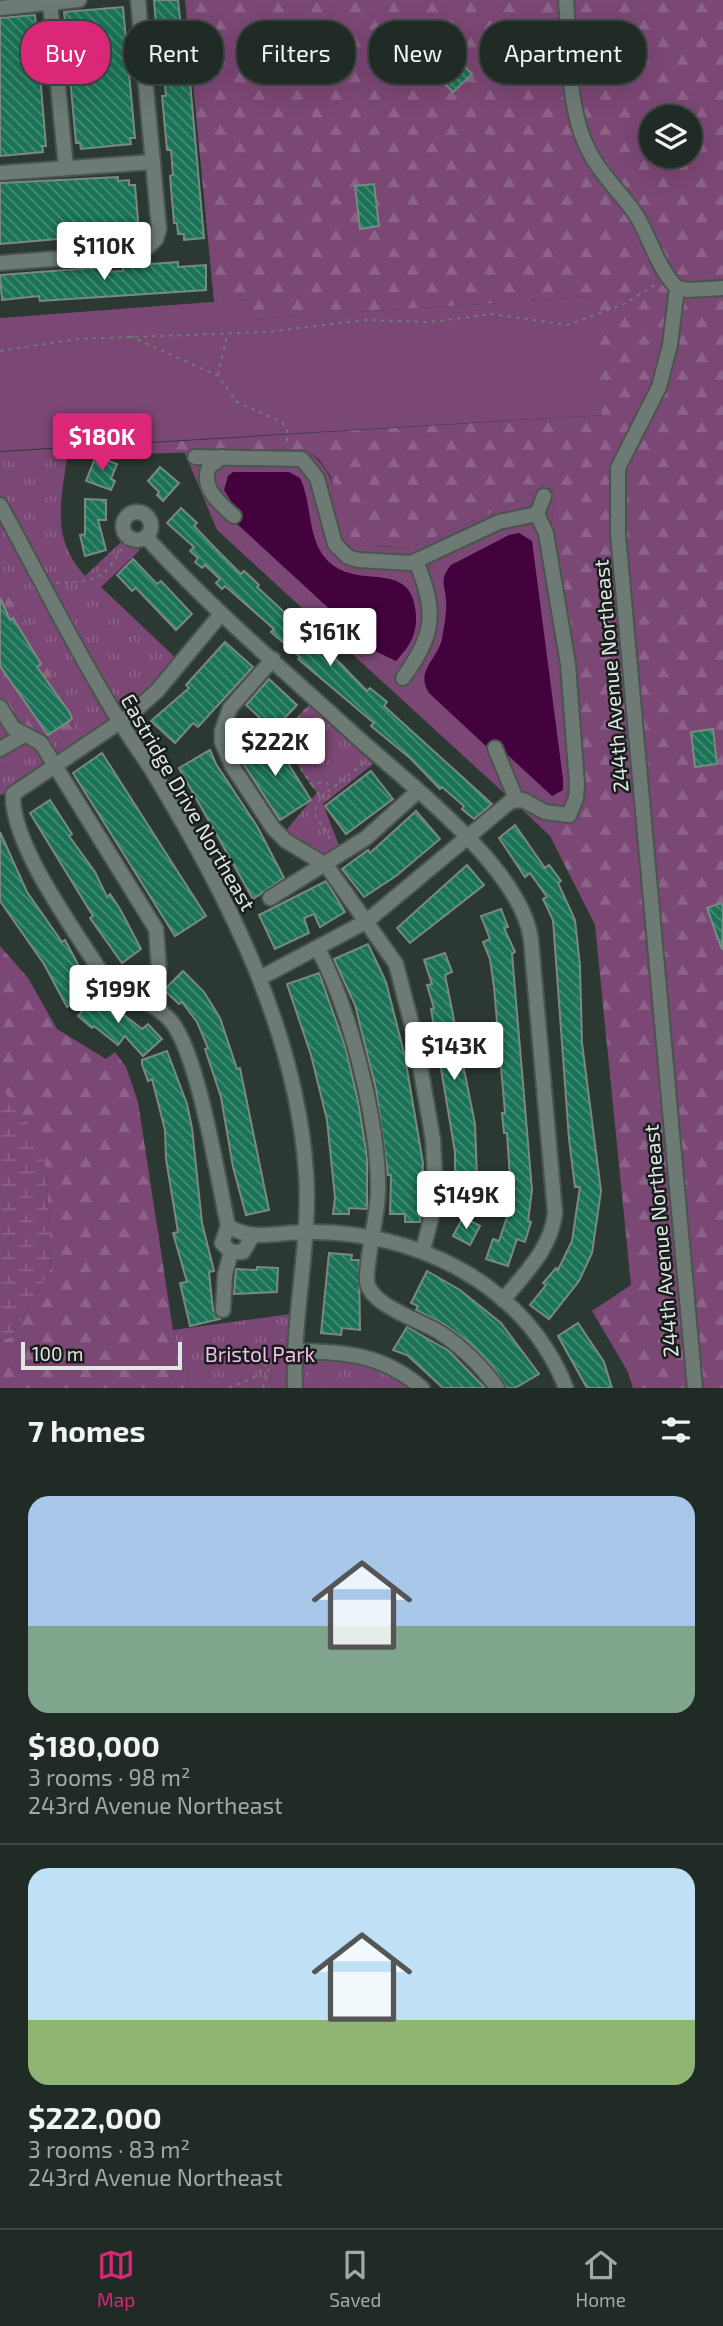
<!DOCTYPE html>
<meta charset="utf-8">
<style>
:root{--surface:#212b26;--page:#29332e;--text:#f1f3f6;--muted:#a2a7a7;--line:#3e4743;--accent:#db2777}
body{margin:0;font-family:"Exo 2",sans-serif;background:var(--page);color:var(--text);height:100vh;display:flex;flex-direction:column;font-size:26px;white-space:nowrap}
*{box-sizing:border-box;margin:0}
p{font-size:23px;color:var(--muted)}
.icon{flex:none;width:38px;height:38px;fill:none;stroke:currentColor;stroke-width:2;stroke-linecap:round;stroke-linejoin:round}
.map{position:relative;height:1388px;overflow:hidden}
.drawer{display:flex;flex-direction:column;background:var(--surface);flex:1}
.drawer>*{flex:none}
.top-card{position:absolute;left:21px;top:21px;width:682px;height:63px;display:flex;gap:14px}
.buttons{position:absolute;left:639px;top:105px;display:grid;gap:14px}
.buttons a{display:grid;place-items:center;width:63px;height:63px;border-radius:50%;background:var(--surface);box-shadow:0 7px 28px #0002,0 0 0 2px var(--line);font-size:35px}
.scale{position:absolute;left:21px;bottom:18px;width:161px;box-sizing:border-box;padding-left:7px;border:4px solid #e0e8e4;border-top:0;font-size:19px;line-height:24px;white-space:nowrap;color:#e0e8e4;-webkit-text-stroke:5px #191e1c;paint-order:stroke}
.price{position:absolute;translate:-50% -60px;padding:0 16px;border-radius:7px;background:#fff;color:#222;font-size:23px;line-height:46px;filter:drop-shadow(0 2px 4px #0008)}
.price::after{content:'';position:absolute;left:50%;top:42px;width:21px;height:16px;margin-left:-10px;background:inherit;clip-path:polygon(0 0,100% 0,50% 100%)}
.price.selected{background:var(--accent);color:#fff}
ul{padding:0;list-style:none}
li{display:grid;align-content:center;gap:14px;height:371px;padding:0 28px}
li+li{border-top:2px solid var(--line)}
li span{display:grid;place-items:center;height:217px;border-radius:21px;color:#555}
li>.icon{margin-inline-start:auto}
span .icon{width:126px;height:126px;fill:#fffc;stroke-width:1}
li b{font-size:30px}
h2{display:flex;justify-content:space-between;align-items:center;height:84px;padding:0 28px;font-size:30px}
.pill{padding:0 24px;border-radius:28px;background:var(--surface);box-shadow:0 7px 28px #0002,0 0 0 2px var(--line);font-size:24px;line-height:63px}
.pill.selected{background:var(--accent);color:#fff}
.tabs{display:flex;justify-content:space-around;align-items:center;height:98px;border-top:2px solid var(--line);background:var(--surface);font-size:19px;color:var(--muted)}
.tabs a{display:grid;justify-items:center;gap:4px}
.tabs .selected{color:var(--accent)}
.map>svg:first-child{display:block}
</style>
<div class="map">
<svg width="723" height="1388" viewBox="0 0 723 1388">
<defs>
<pattern id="forest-firs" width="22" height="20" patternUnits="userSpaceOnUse" patternTransform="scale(1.75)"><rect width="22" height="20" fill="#7b4774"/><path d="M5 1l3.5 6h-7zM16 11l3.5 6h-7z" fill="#8d6288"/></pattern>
<pattern id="wetland-marsh" width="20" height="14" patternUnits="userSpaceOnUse" patternTransform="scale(1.75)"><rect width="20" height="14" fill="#7b4774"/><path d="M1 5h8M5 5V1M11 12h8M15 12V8" fill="none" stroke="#8d6288"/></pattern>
<pattern id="park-tufts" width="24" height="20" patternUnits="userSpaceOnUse" patternTransform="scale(1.75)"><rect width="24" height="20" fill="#7b4774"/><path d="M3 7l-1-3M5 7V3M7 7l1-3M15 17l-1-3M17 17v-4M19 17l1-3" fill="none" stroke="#8d6288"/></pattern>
<pattern id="building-back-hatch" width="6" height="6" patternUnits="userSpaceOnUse" patternTransform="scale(1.75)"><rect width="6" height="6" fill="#1a7356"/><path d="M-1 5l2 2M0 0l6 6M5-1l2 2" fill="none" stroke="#468e76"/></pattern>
</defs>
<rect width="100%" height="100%" fill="#2c3933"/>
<g fill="#7b4774">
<polygon points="651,293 602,415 0,451 0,318 252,299 252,319"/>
<path d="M304 449C335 468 339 503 349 536L378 546 409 548 524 499 541 486 552 489 556 498 548 541 568 664 573 811 538 808 529 816 217 530 184 451Z"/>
</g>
<g fill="url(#forest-firs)" fill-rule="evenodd">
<path d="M185 0H723V1388H633L628 1372 592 1311 631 1285 595 925 550 836 529 816 538 808 562 815 576 798 548 541 556 498 552 489 541 486 524 499 409 548 358 544 349 536 331 477 319 459 304 449 67 456 68 448 602 415 590 297 252 319 251 299 214 302ZM651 117H690V156H651Z"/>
<polygon points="0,578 61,692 74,728 0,771"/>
<polygon points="0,946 28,978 57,1029 106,1059 115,1052 126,1067 138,1102 173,1330 192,1388 0,1388 0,1341 11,1337 51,1268 46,1168 0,1086"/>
</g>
<polygon fill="url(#wetland-marsh)" points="0,1086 29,1125 46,1168 51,1268 11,1337 0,1341"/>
<g fill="url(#park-tufts)">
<path d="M68 448C63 498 48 535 85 576L122 541 140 550 101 587 181 663 157 691 16 791 0 795V771L74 727 61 692 0 578V452Z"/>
<path d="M309 705 373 764 323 804 340 848 332 855 323 856 284 833 317 793C307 778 283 751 287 732 290 722 302 713 309 705Z"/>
<polygon points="299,1313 296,1351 353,1354 422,1388 192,1388 173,1330"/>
</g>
<g fill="#43023e">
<path d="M233 472H289L300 478C312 502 307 538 326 559 356 593 412 556 416 614 417 635 410 646 396 661L375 651 235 522 237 511 224 490 228 476Z"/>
<path d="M519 533 532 541 563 779V790L552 796 499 747 488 748 429 693C415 671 437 660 442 639 444 627 447 612 446 600 445 585 439 579 451 565L509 535Z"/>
</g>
<g fill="url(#building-back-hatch)" stroke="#7b8983" stroke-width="2">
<polygon points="154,0 178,0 182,37 186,37 204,238 184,240 184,234 178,234 177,223 174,223 170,176 173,175 171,150 167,150 162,96 166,96 164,76 160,76"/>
<polygon points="123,7 135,138 130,138 131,144 81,149 80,143 76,143 64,12"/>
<polygon points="35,15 46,146 42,146 43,152 0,156 0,18"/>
<polygon points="452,54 472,74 453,92 433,72"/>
<polygon points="118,177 118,181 129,180 129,185 135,185 139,232 0,244 0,183"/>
<polygon points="374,184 379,226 360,229 355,186"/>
<polygon points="178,262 178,267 206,265 206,290 40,301 39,296 2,300 0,275 92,268 103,268 104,272 123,271 123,266"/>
<polygon points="96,456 117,464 111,479 115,481 111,490 86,481"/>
<polygon points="160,467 179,483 163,501 157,495 159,492 148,481"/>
<polygon points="85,499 106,500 106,520 98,520 106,550 85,556 80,535 85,534"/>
<polygon points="181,508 197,523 194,526 218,551 241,574 244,571 259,585 257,587 297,624 300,622 367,691 370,688 387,702 384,706 492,804 474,819 462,809 464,806 442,787 440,789 410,758 371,726 374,723 298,659 300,657 271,632 274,629 225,586 222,589 216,583 220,579 205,565 202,568 195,562 198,558 190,551 194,547 167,523"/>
<polygon points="133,559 157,584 161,581 192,614 176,630 136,588 132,591 117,575"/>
<polygon points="0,598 10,620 13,618 41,664 37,667 70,713 72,719 48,735 0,666"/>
<polygon points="225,642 253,667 198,727 193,723 175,743 151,721 189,688 186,685"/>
<polygon points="269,679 297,705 273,730 246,705"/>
<polygon points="713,729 717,764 695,767 691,732"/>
<polygon points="271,736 311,800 280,820 239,757"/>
<polygon points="210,750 216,764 257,826 284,878 253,899 179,768"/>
<polygon points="102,753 206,916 175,936 73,773"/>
<polygon points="371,771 393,799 346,834 325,806"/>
<polygon points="50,800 72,834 69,836 95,872 107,897 110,894 120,909 141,949 122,963 90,918 93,916 30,813"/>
<polygon points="416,811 440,839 396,876 364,897 342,869 368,850 370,853"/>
<polygon points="515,825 545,868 549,865 561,881 558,883 575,920 580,966 582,1043 601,1191 592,1253 579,1281 549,1319 530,1305 546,1285 543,1283 556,1268 558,1270 572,1241 580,1187 575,1187 569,1139 553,920 543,899 547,897 530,873 525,877 499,838"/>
<polygon points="0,832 27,892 62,942 65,940 92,991 67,1007 44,964 0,901"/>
<polygon points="467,865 484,885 410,943 397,928"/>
<polygon points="326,881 345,912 320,927 314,914 304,918 309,933 275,949 259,915"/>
<polygon points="721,903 723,908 722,950 707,908"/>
<polygon points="501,909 508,927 504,928 515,952 512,954 532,1190 528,1221 531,1222 525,1242 517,1239 508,1266 486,1259 493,1239 499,1241 508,1214 510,1215 514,1182 510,1178 507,1133 504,1133 502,1113 505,1113 494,987 490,959 483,942 490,939 481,916"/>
<polygon points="368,944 386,982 405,1057 423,1163 420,1222 405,1222 405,1214 390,1214 391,1175 388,1175 376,1089 355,1005 334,959"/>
<polygon points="445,953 452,972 445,975 475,1124 478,1203 455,1203 455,1152 431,1009 434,1008 427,985 432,984 424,960"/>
<polygon points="183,971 204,992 220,1018 237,1069 240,1068 269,1210 246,1215 233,1167 221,1097 205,1049 208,1048 197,1022 182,1002 179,1004 164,990"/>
<polygon points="319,973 345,1046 358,1101 367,1157 367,1209 349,1208 349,1214 333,1214 335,1198 327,1120 311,1055 287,984"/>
<polygon points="97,994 142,1029 148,1024 162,1039 143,1056 125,1036 118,1045 94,1026 92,1028 78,1016"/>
<polygon points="167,1051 187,1104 192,1128 202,1223 214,1271 209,1272 213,1310 220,1319 190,1326 180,1283 187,1282 173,1233 178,1232 166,1159 165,1130 152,1079 148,1081 142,1064 142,1060"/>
<polygon points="463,1217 480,1226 470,1245 453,1236"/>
<polygon points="329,1253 352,1255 351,1260 359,1260 360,1330 342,1328 341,1335 321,1333"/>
<polygon points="257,1267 278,1268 277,1292 234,1294 236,1269 257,1270"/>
<polygon points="427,1271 460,1290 501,1323 539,1374 515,1388 507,1388 492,1366 470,1343 444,1324 416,1310 418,1306 411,1303"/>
<polygon points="578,1323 604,1362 612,1388 587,1388 558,1336"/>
<polygon points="407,1327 449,1351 485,1388 443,1388 407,1355 393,1350"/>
</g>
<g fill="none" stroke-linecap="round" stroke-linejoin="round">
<g stroke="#49544f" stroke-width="18">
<g id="minor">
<path d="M566 0C570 48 566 110 590 153 602 177 624 195 638 218 651 241 658 268 677 288L670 345 659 387 618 468V534L695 1388"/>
<polyline points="50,3 66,168"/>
<polyline points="0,8 79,0"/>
<polyline points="0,173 153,162"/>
<polyline points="0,263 143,252 156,239 159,229 138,0"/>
<polyline points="677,288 688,290 723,288"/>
<polyline points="195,457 302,459 317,478 335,544 348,557 358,560 411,563 499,522 537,514 546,533 568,664 577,784 576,798 569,815 545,812 523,800 511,801 367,921 260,978"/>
<path d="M222 457 209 467C200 487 220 504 234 516"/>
<path d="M0 505C40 577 76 652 120 722 131 740 144 757 155 775 227 895 296 1029 306 1172 311 1244 292 1316 295 1388"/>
<circle cx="137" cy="526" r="14"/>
<polyline points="537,514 544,496"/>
<path d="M146 537C211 609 286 672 358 738 410 785 522 869 531 940L555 1213C551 1249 525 1273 503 1300"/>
<path d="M221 614 157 691 130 715 13 794C11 845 75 930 102 974 121 995 150 999 169 1019 198 1049 218 1180 228 1226 253 1242 278 1232 306 1232 414 1230 525 1283 566 1388"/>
<polyline points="273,659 230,708 222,731 222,742 232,766 273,828 286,841 326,865 396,964 415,1037 433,1140 436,1199 423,1250"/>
<path d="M403 678C435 634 437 612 416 561"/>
<polyline points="0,707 13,728 41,743 156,929 159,969 149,1004"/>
<polyline points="495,748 516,799"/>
<polyline points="0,749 24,735"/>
<polyline points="270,898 366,838 417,792"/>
<path d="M318 949C350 1009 379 1123 378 1191 378 1215 365 1264 367 1282 371 1306 420 1320 439 1332 461 1346 483 1367 497 1388"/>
<polyline points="228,1226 222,1243 231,1252 243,1252 253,1235"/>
<polyline points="223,1310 225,1274 231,1252"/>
<path d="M296 1351C347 1352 382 1354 422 1388"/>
</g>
</g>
<g stroke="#707b76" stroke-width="2" stroke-dasharray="3.5 5" stroke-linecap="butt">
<polyline points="130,336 218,376 237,402 282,422 287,429 287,446"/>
<polyline points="0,351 78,339 267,332 366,320 430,322 493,314 567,325 624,304 658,283"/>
<polyline points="218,375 227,336"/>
<path d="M56 583C106 580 102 579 129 538"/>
<path d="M306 709C275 743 289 749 311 784L324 782 335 787"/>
<polyline points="298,719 317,733"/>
<path d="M312 785 321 797 314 812C318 824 329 831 331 843"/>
<polyline points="321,797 366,761"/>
<polyline points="229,1388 253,1378 271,1360"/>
<polyline points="263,1388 272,1359 283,1339"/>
</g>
<use href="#minor" stroke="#6d7b74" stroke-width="14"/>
</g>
<g text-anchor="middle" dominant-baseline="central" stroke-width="5" stroke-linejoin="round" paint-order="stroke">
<g font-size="21" fill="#e0e8e4" stroke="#191e1c">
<text transform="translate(610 676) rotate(-95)">244th Avenue Northeast</text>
<text transform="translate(189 802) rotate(60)">Eastridge Drive Northeast</text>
<text transform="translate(660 1241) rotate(-95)">244th Avenue Northeast</text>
</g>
<g font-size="21" fill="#f5bdec" stroke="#191e1c">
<text x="260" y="1353">Bristol Park</text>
</g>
</g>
</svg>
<div class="buttons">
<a><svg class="icon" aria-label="layers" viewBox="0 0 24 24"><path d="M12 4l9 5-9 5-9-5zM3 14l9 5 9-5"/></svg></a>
</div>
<div class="scale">100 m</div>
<b class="price" style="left:104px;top:282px">$110K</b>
<b class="price selected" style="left:102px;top:473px">$180K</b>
<b class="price" style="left:330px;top:668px">$161K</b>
<b class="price" style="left:275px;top:778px">$222K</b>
<b class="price" style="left:118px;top:1025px">$199K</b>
<b class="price" style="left:454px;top:1082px">$143K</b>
<b class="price" style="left:466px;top:1231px">$149K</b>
<div class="top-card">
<a class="pill selected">Buy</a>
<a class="pill">Rent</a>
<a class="pill">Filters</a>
<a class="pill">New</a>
<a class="pill">Apartment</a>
</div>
</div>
<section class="drawer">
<h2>7 homes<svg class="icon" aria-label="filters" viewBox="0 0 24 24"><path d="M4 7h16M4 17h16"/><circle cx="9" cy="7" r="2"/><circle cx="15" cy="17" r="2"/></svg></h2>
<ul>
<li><span style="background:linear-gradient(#a9c7e8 60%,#7fa58c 0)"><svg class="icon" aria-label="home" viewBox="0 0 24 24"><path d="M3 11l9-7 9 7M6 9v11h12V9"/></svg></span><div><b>$180,000</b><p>3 rooms · 98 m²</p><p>243rd Avenue Northeast</p></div></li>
<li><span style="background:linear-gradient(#bfe0f5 70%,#8fb573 0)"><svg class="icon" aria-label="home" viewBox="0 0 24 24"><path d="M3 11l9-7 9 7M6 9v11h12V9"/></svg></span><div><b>$222,000</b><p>3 rooms · 83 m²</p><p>243rd Avenue Northeast</p></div></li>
</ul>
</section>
<nav class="tabs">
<a class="selected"><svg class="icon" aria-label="map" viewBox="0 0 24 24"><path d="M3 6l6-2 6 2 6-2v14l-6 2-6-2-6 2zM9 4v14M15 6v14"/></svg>Map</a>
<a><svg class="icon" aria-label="saved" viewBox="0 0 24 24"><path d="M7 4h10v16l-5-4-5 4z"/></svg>Saved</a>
<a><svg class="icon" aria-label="home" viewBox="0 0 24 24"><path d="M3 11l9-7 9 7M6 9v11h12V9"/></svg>Home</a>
</nav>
